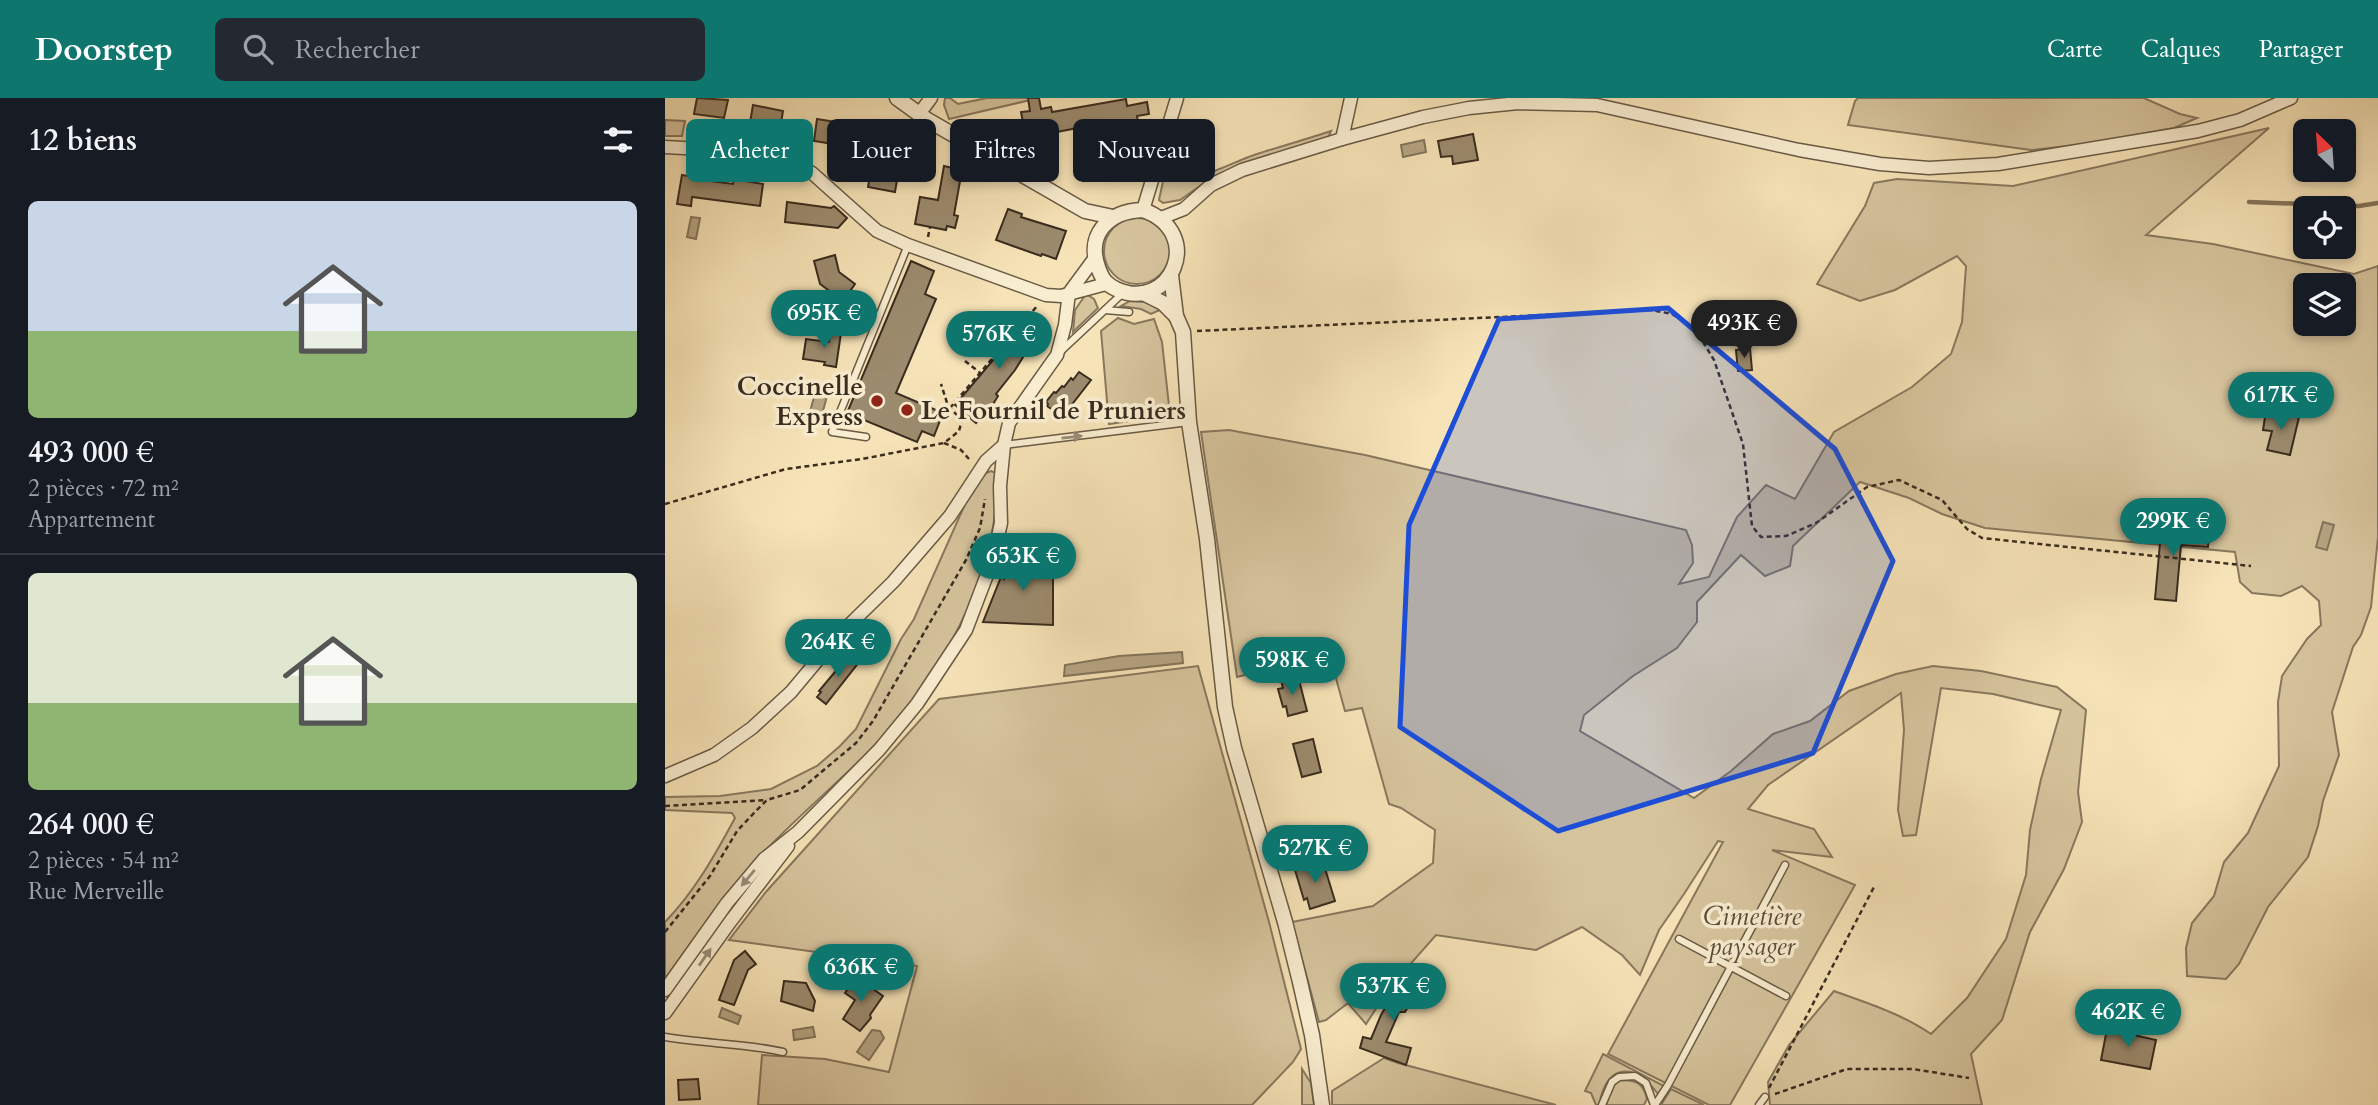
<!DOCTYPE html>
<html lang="fr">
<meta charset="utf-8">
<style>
:root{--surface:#171b24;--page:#242831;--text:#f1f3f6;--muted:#9ea1a6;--line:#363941;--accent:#0f766e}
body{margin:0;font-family:Cardo,serif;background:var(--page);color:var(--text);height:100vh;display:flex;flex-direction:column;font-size:26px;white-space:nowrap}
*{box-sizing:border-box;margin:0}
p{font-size:23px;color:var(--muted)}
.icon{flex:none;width:38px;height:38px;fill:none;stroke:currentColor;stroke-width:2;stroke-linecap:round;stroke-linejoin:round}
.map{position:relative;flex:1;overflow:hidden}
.panel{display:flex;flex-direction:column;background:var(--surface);width:665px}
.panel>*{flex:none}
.guide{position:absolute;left:21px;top:21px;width:665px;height:63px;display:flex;gap:14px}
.needle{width:46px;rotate:335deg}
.fabs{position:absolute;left:1628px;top:21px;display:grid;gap:14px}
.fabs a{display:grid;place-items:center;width:63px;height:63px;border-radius:10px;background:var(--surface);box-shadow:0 4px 10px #0003;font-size:35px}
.price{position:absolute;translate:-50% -60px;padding:0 16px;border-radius:24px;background:var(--accent);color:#fff;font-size:23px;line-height:46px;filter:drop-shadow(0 2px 4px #0008)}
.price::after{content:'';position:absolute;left:50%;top:42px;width:21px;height:16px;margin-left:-10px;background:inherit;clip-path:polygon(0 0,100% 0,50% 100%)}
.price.current{background:#222;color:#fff}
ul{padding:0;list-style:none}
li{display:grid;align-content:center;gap:14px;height:371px;padding:0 28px}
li+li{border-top:2px solid var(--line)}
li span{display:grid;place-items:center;height:217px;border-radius:10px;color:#555}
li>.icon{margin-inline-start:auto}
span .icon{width:126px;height:126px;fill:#fffc;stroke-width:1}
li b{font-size:30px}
h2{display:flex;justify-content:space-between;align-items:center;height:84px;padding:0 28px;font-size:30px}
.tag{padding:0 24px;border-radius:10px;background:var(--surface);box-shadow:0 4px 10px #0003;font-size:24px;line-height:63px}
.tag.current{background:var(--accent);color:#fff}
header{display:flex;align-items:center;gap:42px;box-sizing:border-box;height:98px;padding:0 35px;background:var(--accent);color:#fff}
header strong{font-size:33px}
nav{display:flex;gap:38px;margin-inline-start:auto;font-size:24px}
.search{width:490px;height:63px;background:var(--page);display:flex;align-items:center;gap:18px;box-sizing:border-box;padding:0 24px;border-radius:10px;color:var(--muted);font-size:26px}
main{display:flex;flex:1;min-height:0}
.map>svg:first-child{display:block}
</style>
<header>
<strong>Doorstep</strong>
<div class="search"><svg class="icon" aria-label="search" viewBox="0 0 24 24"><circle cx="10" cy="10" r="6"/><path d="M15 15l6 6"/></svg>Rechercher</div>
<nav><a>Carte</a><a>Calques</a><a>Partager</a></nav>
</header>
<main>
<section class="panel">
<h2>12 biens<svg class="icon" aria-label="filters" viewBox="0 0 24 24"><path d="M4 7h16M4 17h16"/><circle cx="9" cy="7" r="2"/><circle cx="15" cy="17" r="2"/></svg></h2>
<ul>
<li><span style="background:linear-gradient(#c9d6e8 60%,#8fb573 0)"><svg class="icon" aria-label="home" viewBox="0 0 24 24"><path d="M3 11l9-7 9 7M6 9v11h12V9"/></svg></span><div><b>493 000 €</b><p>2 pièces · 72 m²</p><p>Appartement</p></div></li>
<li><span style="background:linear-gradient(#dfe7d0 60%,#8fb573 0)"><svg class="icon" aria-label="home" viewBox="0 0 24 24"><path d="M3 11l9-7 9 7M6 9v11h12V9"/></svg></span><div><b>264 000 €</b><p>2 pièces · 54 m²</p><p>Rue Merveille</p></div></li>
</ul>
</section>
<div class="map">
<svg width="1713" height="1007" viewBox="0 0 1713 1007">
<rect width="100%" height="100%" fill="#f6e3b7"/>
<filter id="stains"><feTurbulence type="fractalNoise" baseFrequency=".00286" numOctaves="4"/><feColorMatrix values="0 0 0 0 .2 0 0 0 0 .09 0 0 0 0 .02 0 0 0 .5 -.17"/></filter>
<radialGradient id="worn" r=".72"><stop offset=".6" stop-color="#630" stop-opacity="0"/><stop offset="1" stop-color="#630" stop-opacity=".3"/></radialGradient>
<g fill="#d6c49d" stroke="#88785e" stroke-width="2" fill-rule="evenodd">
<polygon points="280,0 285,0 293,6 322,0 374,0 284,21 279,7"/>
<polygon points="1193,0 1479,0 1515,16 1532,20 1509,30 1420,46 1366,52 1183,27 1190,3"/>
<polygon points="0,22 20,23 17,38 0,38"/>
<path d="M1604 30 1481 137 1548 146 1689 176 1713 168V439L1706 509 1696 537 1688 549 1667 614 1674 657 1658 703 1653 728 1643 759 1603 809 1574 866 1561 881 1522 878 1521 850 1527 825 1549 798 1559 764 1583 735 1614 668 1613 604 1617 578 1642 541 1656 527 1654 503 1637 488 1616 498 1587 495 1575 484 1570 454 1320 430 1277 416 1244 400 1195 384 1128 448 1125 468 1100 478 1076 457 1032 504V524L1012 550 968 578 919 617 915 633 1029 700 1066 673 1108 636 1145 623 1184 593 1231 576 1268 568 1316 573 1392 589 1421 612 1413 694 1417 724 1399 771 1365 834 1337 922 1306 956 1317 1007H1105L1103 984 1124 947 1169 893C1202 905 1237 916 1266 936L1302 900 1341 841 1361 777 1365 732 1376 681 1396 612 1328 596 1276 590 1251 737 1238 738 1233 712 1239 632 1236 595 1103 687 1083 711 1149 731 1167 759 1107 752 1190 787 1065 1007H1044L943 956 1058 744 1053 743 1019 796 994 832 975 877 957 857 917 829 871 852 771 837 725 889 701 926 683 905 661 922 654 924 627 824 708 808 768 765 770 732 736 710 724 706 697 610 680 613 664 555 572 579 536 334 564 332 700 357 1021 432 1027 447 1028 465 1014 486 1044 479 1072 419 1101 387 1130 401 1169 334 1247 289 1286 256 1297 224 1301 168 1292 158 1230 192 1195 203 1152 186 1200 108 1209 85 1232 81 1348 88ZM1640 187H1678V226H1640Z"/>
<path d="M666 33 663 40 541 84 515 102 498 105 494 102 500 74 503 79C531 87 566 64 592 56 617 48 642 41 666 33Z"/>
<circle cx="472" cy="153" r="33"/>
<polygon points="421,196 429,201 433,210 408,234 410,212"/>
<polygon points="465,203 481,204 495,212 486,216 476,211 456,208"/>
<polygon points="453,220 469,226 489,221 497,244 505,317 444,326 436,233"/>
<path d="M326 373 331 375C337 477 271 587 200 657 166 691 129 722 96 757 59 797 30 840 0 885V824C30 793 50 757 70 720L67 715 0 712V699L55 698 106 691 152 668 175 648 191 631 236 541 249 521 305 395 321 375Z"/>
<polygon points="533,568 604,824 636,951 628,964 587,1007 93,1007 97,957 160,961 224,974 252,868 64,842 100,795 274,601"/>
<path d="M938 956 999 988 993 996C969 964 942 965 934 1007H931L926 995 920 993Z"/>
<polygon points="719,960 733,965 891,1007 667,1007 667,993"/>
<polygon points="637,971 646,985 649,1007 637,1007"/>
<path d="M954 982C971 982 978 984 982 1001L979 1007H941L947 989Z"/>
<polygon points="1006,991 1039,1007 996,1007"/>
</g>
<g fill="#b6a583" stroke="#84755b" stroke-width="2">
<polygon points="759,42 761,54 738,59 736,47"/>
<polygon points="210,45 230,47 229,58 208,56"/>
<polygon points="26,119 35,120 31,141 22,139"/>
<polygon points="151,291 163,294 157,317 145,314"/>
<polygon points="1658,424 1669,427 1662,452 1651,449"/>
<polygon points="517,554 518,565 399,578 400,567 454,558"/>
<polygon points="57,910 76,918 73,926 54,919"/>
<polygon points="148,929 150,939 129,942 128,932"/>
<polygon points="207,932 215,933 219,940 204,962 192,954"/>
</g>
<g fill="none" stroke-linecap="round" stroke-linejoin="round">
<polyline stroke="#84755b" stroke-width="4.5" points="1584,104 1694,108 1713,105"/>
</g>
<g fill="#9c8b6e" stroke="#3a2c1f" stroke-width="2">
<polygon points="32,0 63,2 59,20 29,16"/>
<polygon points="363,0 374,0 376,11 386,9 387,14 461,1 462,8 482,4 484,16 472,18 474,29 430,38 428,27 361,40 356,14 365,13"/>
<polygon points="88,7 118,13 115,31 85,25"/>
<polygon points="152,21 184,26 181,48 149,43"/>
<polygon points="808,36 813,62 788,66 787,58 776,59 773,43"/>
<polygon points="279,68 297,72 289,117 293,118 290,130 282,128 281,132 250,126 255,99 273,102"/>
<polygon points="206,72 233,76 230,94 203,89"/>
<polygon points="17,77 30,79 30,81 68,86 69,81 98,86 95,108 27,99 26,108 12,106"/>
<polygon points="122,104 166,110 169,108 182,120 173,130 120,124"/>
<polygon points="343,111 357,116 356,119 401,133 391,161 377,156 376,158 331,142"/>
<polygon points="170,157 174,174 190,186 178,203 155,186 149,163"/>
<polygon points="246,163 269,173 260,196 271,201 231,295 278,315 269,338 257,333 252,344 182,315"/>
<polygon points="368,215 380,224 350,272 331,296 333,298 327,308 311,325 290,307"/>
<polygon points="166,233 176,235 171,269 159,267 160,264 138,261 141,241 164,244"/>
<polygon points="1085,250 1087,272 1073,273 1071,252"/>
<polygon points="414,274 426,282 398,318 392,315 382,308 383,306 381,304 389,294 391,295 397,288 399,289 406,280 408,282"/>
<polygon points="1601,313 1634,319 1625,357 1602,352 1607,333 1598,332"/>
<polygon points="1487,430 1544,435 1543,449 1516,447 1511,503 1490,501 1495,445 1486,444"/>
<polygon points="344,451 365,454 363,465 388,466 388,527 318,524 336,479 339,481"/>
<polygon points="185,556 194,564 161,606 152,599 156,594 154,593"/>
<polygon points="630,579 632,586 635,586 642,613 623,618 621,608 618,609 613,591 618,590 616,582"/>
<polygon points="648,641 656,674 637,679 628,646"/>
<polygon points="658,764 670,803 645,811 642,800 639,802 630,772"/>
<polygon points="80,853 91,866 83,872 69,907 54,902 69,862"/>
<polygon points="740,876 757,886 740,914 734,914 721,944 746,950 741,967 695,950 698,939 706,941 716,917"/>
<polygon points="191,879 218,898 205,917 206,920 195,933 178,921 190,902 180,895"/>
<polygon points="119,883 141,885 150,903 148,913 116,903"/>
<polygon points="1442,931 1491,942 1485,971 1436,962"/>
<polygon points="33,981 35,1001 14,1002 13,982"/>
</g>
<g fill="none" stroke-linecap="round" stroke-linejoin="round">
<g stroke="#695a45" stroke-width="9">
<g id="service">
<polyline points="440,212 464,214"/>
<polyline points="396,253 459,194"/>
<polyline points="201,339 167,334 243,147"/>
<polyline points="339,347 524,324"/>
<polyline points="1014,841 1121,898"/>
<path d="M0 939C39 946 79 945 118 954"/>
<polyline points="937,1007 947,984 954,979 970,978 981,985 989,1007"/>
<polyline points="990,1007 1003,987 1120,767"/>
<polyline points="1094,1007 1100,999"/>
</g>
</g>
<g stroke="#695a45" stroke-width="15">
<g id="minor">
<polyline points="254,16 266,0"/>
<polyline points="677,41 686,0"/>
<polyline points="0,49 91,54 118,59 147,75 212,133 243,147 381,197 396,198 441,186"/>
<polyline points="478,112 512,0"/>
<polyline points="496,120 519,111 546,87 577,72 677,41 758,19 804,10 853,5 932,7 1134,52 1215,66 1264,70 1333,66 1533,33 1575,22 1626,0"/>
<polyline points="0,678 49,657 87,630 126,594 172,539 228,484 260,447 285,418 321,363 339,347"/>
<polyline points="0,892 62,805 99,761 133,734 214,652 252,606 301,532 328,461 336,425 335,388 339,347 344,325 392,257 400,227 404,195 429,161"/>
<polyline points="0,915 65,824 123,748"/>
</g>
</g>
<g stroke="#695a45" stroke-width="17">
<g id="tertiary">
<polyline points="232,0 261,21 420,113 448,119"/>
<path d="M478 112C542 135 505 216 451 191 441 186 438 182 434 172 420 137 443 113 478 112Z"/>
<polyline points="506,177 511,218 518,234 524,324 542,441 560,609 569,650 620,824 635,884 647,937 657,1007"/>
<polyline points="478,195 498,205 511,218"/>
</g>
</g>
<g stroke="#3a2c1f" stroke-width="2.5" stroke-dasharray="5 3.5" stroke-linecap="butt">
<polyline points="263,139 265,129"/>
<polyline points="532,233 987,212 1007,216 1030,231 1049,262 1078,346 1087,428 1096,439 1121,438 1151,425 1202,389 1234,382 1277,402 1302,431 1317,440 1586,468"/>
<polyline points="324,234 338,245"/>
<polyline points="300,263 314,274"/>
<polyline points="285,310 373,207"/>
<polyline points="279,345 296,352 304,361"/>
<polyline points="0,406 121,371 197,361 279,345 294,333 297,322 283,308 276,286"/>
<polyline points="0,708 102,702"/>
<polyline points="0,834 45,778 72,733 89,715 102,702 135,692 191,645 208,623 301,462 315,430 320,401"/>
<polyline points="1104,990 1209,789"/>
<polyline points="1110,996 1182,971 1248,971 1304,980"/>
</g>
<use href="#service" stroke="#f9edd0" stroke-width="6"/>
<use href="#minor" stroke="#f9edd0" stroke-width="12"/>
<use href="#tertiary" stroke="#f9edd0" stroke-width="14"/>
</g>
<defs><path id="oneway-solid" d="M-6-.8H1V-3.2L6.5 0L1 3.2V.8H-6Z" transform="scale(1.75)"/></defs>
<g fill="#9a8c78">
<use href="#oneway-solid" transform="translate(407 339) rotate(-6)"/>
<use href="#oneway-solid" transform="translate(83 780) rotate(130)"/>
<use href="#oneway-solid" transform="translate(40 859) rotate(-55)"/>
</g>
<path fill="#1d4ed8" fill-opacity="0.2" stroke="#1d4ed8" stroke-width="5" stroke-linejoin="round" d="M1003 210 1170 351 1228 463 1148 655 893 733 735 629 744 427 834 221Z"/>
<g fill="#8f2418" stroke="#f9edd0" stroke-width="2.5">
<circle cx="212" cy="303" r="7"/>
<circle cx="242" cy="312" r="7"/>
</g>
<g text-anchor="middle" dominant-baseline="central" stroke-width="7" stroke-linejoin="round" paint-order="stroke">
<g font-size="26" font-weight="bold" fill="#3a2c1f" stroke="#f9edd0" text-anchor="end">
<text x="198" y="288">Coccinelle<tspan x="198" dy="30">Express</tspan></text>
<text x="256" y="312" text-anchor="start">Le Fournil de Pruniers</text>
</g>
<g font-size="26" font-style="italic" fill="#594a38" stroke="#f9edd0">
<text x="1087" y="818">Cimetière<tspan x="1087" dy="30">paysager</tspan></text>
</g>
</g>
<rect width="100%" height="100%" filter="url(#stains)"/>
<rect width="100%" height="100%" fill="url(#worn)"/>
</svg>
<div class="fabs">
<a><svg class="needle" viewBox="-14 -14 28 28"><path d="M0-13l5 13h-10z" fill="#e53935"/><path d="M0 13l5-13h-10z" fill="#9ea1a6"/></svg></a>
<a><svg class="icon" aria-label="locate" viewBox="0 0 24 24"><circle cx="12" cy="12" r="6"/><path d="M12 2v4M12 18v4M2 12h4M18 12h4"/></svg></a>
<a><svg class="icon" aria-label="layers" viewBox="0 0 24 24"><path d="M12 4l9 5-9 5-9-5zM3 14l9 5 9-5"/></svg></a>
</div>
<b class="price" style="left:159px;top:252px">695K €</b>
<b class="price current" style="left:1079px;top:262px">493K €</b>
<b class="price" style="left:334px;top:273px">576K €</b>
<b class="price" style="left:1616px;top:334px">617K €</b>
<b class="price" style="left:1508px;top:460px">299K €</b>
<b class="price" style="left:358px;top:495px">653K €</b>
<b class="price" style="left:173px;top:581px">264K €</b>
<b class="price" style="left:627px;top:599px">598K €</b>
<b class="price" style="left:650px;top:787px">527K €</b>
<b class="price" style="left:196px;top:906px">636K €</b>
<b class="price" style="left:728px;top:925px">537K €</b>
<b class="price" style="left:1463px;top:951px">462K €</b>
<div class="guide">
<a class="tag current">Acheter</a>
<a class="tag">Louer</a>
<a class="tag">Filtres</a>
<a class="tag">Nouveau</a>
</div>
</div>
</main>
